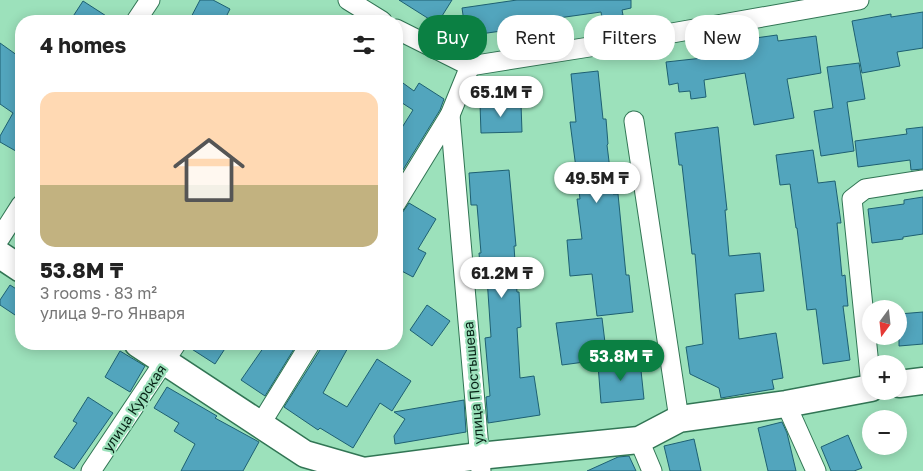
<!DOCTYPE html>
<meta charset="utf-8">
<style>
:root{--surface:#fff;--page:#f2f2f2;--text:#222;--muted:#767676;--accent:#0b8043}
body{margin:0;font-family:"Golos Text",sans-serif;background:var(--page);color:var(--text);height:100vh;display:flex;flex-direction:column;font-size:19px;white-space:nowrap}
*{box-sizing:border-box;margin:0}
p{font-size:16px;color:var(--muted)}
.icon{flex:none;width:28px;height:28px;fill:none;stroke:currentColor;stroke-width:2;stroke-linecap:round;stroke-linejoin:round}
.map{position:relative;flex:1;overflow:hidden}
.details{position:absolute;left:15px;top:15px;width:388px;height:335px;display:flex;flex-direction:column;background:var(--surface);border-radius:20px;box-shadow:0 2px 12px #0003}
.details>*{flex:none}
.guide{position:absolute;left:418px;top:15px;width:430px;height:45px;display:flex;gap:10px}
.needle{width:32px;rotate:195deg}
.controls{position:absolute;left:862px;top:300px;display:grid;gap:10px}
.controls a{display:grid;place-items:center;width:45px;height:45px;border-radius:50%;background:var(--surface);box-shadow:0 2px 12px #0003;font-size:25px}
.price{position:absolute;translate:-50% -42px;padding:0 11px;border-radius:18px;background:#fff;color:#222;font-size:16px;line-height:32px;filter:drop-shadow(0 1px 2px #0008)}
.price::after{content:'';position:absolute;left:50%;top:30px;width:15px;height:11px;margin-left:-8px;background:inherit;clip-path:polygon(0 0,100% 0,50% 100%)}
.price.selected{background:var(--accent);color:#fff}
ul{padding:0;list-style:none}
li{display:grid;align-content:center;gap:10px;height:265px;padding:0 25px}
li span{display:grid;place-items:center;height:155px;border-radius:15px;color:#555}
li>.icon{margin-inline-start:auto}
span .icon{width:90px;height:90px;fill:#fffc;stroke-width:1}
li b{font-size:21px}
h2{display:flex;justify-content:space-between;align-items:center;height:60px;padding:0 25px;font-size:21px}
.chip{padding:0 18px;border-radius:20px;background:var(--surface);box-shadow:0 2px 12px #0003;font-size:18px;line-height:45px}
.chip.selected{background:var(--accent);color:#fff}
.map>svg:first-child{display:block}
</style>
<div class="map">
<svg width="923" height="471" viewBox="0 0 923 471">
<rect width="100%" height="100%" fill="#9ce1bb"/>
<g fill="#52a5bd" stroke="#1e6072">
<polygon points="200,0 213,0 230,9 224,21 189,21"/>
<polygon points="399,0 452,0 437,24"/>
<polygon points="517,0 631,0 631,8 622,10 623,15 602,19 601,12 544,20 544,25 466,36 462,8"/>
<polygon points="83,1 114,21 70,21"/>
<polygon points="923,12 923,48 897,52 900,66 862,73 852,21 891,14 891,17"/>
<polygon points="777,35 778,41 816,36 821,73 787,79 794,118 754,125 745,73 704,80 706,97 691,99 690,91 679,92 678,83 669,85 666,62 712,57 711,50 741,44 741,40"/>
<polygon points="0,43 21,58 21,154 0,142 0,136 13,113 0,104"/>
<polygon points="859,63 865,99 847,102 854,151 821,156 814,111 833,108 827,67"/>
<polygon points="598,71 603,119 606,119 608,144 607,145 613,194 618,194 626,275 629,275 633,312 597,316 592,274 570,276 567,240 582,239 577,199 580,199 570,122 576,122 571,74"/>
<polygon points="396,78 414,91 419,83 444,99 440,110 396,181 396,137 413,110 396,99"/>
<polygon points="480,104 521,104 522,132 481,133"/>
<polygon points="718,127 727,210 725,210 729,256 760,253 764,291 735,294 739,339 776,333 783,378 772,380 774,389 721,398 719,388 690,374 686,347 703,344 695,254 692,254 682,165 679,165 675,133"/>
<polygon points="923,127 923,169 911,170 910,160 858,167 855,141 907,134 906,129"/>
<polygon points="813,150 818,183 835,181 841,223 837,223 842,276 845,275 848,306 843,306 850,360 823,364 816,309 807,310 797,228 796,228 790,184 780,185 776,155"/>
<polygon points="509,170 516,246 514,246 517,292 519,292 521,327 517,328 520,378 534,376 540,415 488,423 486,397 490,396 485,338 491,337 487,278 481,279 479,253 481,253 477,205 471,205 469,173"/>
<polygon points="923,197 923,234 903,237 903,239 872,243 868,209 904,204 904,200"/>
<polygon points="409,203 436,219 418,249 426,253 413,277 396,268 396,214 402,213"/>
<polygon points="10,285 21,292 21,319 0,305 0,300"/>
<polygon points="427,305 450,321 432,346 410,330"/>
<polygon points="923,312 923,344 899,346 899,314"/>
<polygon points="602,318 607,359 562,365 556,323"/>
<polygon points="187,344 228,344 215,364 187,346"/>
<polygon points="266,344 297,344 265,396 241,380"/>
<polygon points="321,344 350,344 323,393 347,407 377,359 411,381 392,411 380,403 353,448 320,428 318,430 284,407 320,350"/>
<polygon points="120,351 145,366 130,392 105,377"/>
<polygon points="640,361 644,399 601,403 598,365"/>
<polygon points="167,387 217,416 215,418 259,442 243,471 181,471 195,444 174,431 179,423 154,408"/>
<polygon points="88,397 113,413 74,469 54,457 77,423 73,421"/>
<polygon points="464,400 466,432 395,444 394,436 405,419 394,412"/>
<polygon points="782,422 787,433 796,471 768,471 758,428"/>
<polygon points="848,435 862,468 854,471 831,471 821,447"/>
<polygon points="694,439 701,471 670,471 664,446"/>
<polygon points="629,456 636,471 587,471 618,457"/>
</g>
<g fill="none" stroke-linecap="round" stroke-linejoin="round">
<g stroke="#317554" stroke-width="21">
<g id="street">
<polyline points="348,0 382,21"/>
<polyline points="136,21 150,0"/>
<polyline points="396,29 470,66 621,42 859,0"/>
<polyline points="450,115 481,471"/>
<polyline points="634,121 679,419"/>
<polyline points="396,203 450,115 470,66"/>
<polyline points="0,238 21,205"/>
<polyline points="871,385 852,199 865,189 923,180"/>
<polyline points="786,404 816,471"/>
<polyline points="260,425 310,344"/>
<polyline points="639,440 652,471"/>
<polyline points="91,471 176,344"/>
</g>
</g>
<g stroke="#317554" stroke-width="29">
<g id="secondary">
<polyline points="0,255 21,269"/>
<polyline points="138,344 305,454 364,471 479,456 639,440 679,419 786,404 871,388"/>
<polyline points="899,384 923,381"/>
</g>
</g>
<use href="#street" stroke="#fff" stroke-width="19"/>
<use href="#secondary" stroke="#fff" stroke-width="26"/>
</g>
<g text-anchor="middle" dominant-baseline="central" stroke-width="4.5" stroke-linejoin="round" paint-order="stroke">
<g font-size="14" fill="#072316" stroke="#9ce1bb">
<text transform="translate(473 383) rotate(-95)">улица Постышева</text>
<text transform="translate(134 408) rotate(-56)">улица Курская</text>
</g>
</g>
</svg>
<div class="controls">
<a><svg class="needle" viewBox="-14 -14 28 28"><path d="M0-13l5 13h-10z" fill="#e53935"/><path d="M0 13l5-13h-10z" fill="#767676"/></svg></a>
<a>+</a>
<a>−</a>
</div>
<b class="price" style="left:501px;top:118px">65.1M ₸</b>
<b class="price" style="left:597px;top:204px">49.5M ₸</b>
<b class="price" style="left:502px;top:299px">61.2M ₸</b>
<b class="price selected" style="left:621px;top:382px">53.8M ₸</b>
<div class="guide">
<a class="chip selected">Buy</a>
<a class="chip">Rent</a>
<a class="chip">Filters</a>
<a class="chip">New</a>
</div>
<section class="details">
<h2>4 homes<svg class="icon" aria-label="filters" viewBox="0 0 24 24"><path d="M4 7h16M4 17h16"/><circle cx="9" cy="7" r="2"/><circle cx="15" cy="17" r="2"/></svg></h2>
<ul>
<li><span style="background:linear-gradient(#ffd9b3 60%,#c2b280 0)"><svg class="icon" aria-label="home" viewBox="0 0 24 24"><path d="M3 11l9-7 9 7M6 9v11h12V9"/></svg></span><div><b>53.8M ₸</b><p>3 rooms · 83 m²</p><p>улица 9-го Января</p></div></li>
</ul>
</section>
</div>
